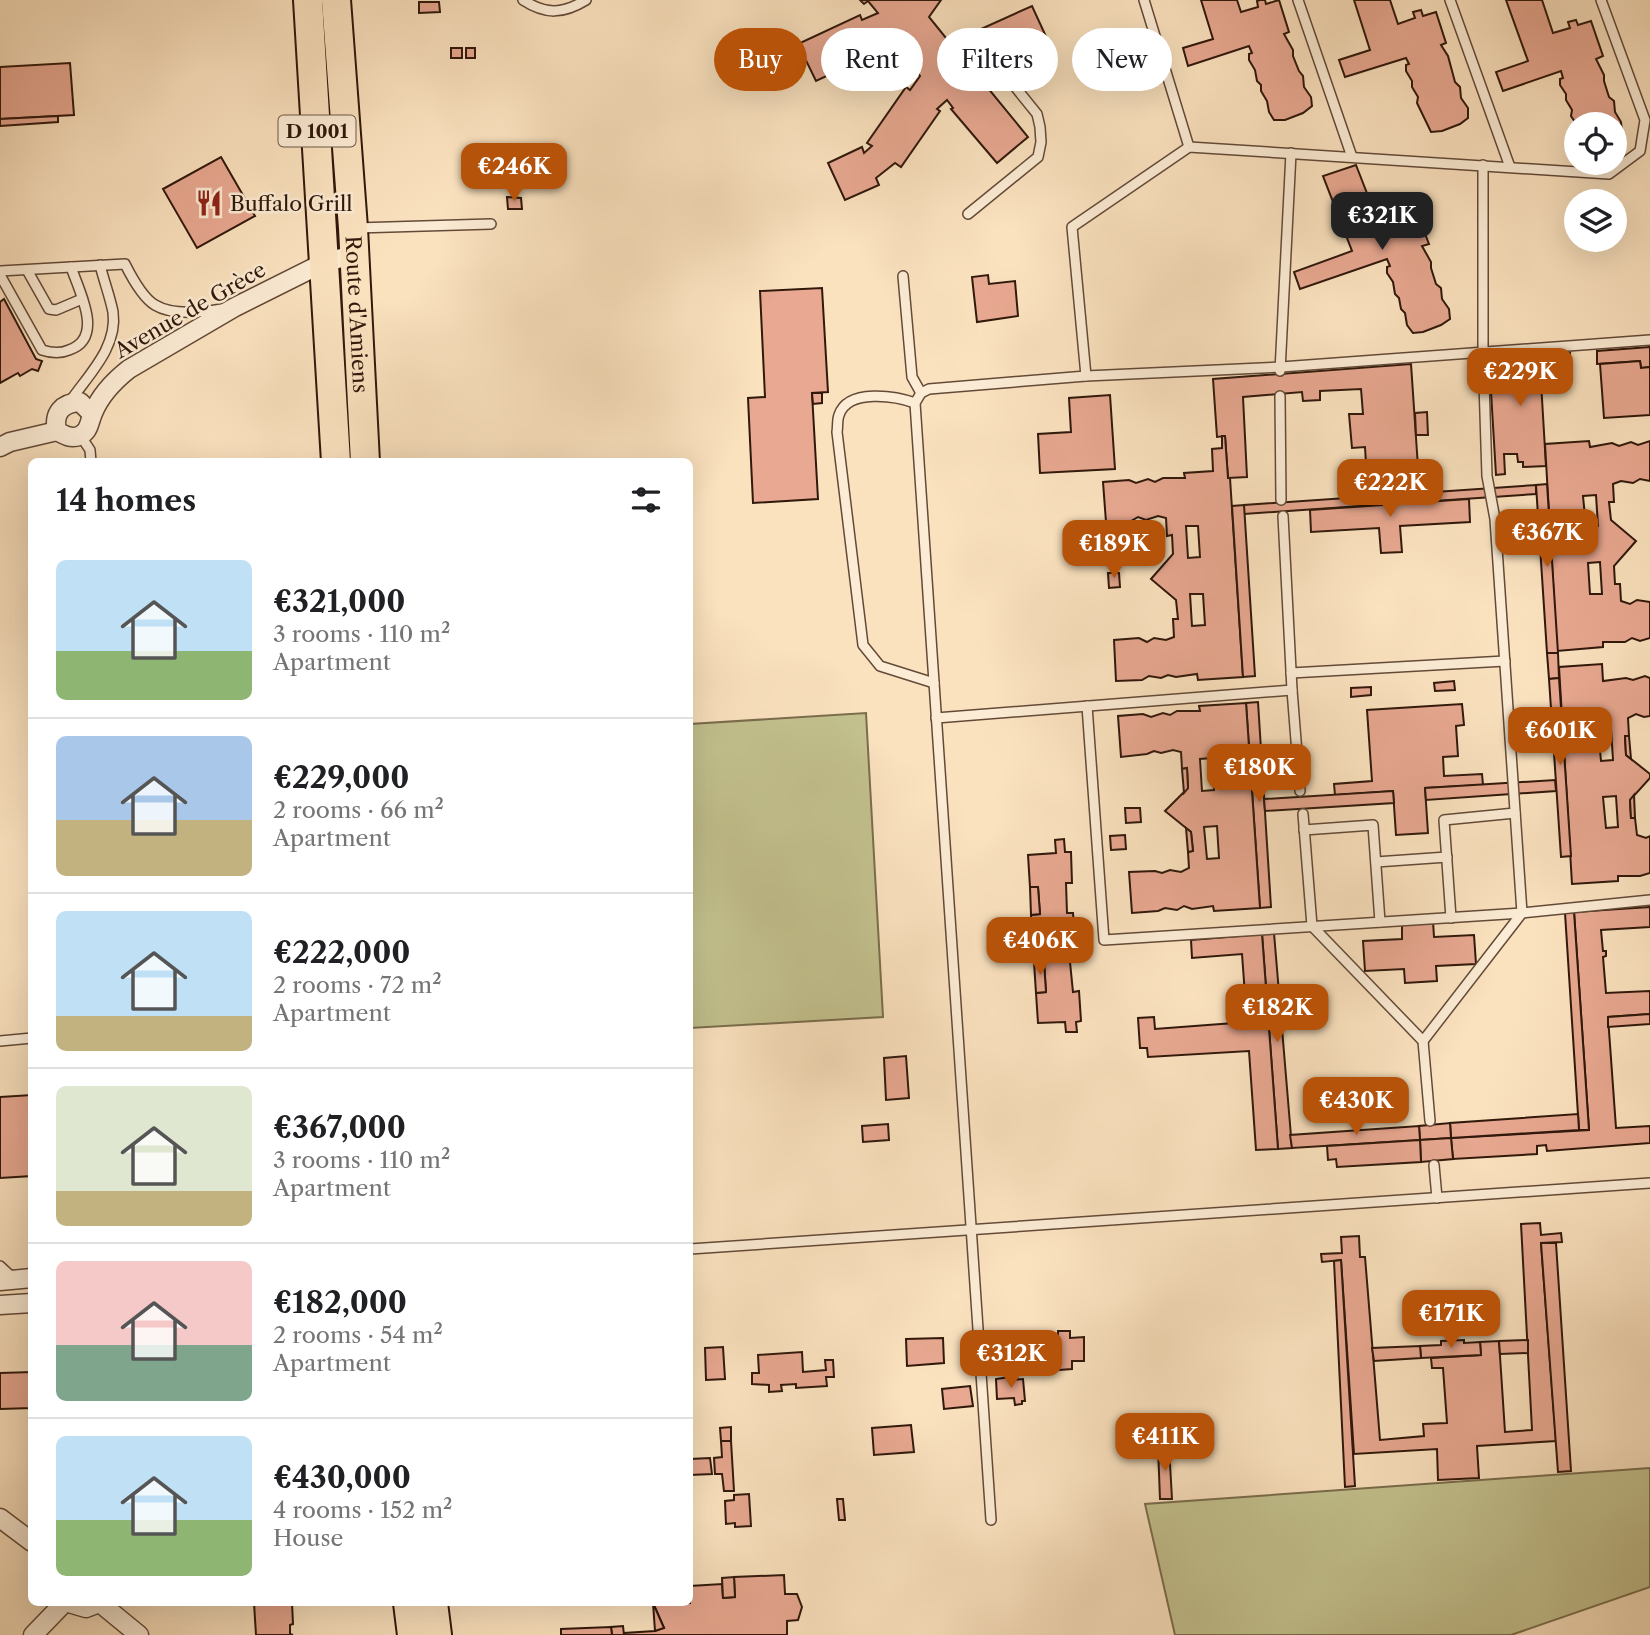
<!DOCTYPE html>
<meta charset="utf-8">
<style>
:root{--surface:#fff;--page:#f2f2f2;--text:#202124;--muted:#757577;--line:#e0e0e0;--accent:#b45309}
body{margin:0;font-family:"Libre Caslon Text",serif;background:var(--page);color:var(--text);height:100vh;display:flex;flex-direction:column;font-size:26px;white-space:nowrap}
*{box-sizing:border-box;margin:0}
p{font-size:23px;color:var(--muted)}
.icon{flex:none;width:38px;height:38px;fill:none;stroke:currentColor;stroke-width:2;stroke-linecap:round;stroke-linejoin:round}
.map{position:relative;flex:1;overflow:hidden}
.details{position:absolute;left:28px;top:458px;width:665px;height:1148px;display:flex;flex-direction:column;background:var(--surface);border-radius:10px;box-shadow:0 7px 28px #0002}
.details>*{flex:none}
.guide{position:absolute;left:714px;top:28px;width:665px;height:63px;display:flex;gap:14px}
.fabs{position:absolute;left:1564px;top:112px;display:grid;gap:14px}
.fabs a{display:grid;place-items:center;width:63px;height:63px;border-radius:50%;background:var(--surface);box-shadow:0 7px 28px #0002;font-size:35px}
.price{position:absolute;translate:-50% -60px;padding:0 16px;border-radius:14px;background:var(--accent);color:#fff;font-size:23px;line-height:46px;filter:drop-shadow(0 2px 4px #0008)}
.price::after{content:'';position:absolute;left:50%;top:42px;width:21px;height:16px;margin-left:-10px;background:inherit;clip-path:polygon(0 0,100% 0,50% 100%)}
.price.selected{background:#222;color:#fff}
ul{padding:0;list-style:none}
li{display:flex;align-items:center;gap:21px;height:175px;padding:0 28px}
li+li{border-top:2px solid var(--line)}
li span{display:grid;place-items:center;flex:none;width:196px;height:140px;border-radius:10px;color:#555}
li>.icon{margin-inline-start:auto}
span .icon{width:84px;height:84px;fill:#fffc;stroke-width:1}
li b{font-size:30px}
h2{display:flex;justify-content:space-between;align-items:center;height:84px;padding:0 28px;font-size:30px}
.tag{padding:0 24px;border-radius:32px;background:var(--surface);box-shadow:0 7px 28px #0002;font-size:24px;line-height:63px}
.tag.selected{background:var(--accent);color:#fff}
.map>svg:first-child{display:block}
</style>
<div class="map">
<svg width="1650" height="1635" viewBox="0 0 1650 1635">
<rect width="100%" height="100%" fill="#fbe2bf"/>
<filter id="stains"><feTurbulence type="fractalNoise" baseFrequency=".00286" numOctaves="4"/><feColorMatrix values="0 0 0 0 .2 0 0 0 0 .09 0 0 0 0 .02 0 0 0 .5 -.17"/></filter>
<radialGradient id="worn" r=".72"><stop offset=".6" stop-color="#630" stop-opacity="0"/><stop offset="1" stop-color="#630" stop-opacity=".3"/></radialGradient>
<g fill="#c3c28f" stroke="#7a6d4d" stroke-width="2">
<polygon points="866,713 883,1017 690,1028 690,724"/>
<polygon points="1650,1468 1650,1587 1511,1635 1175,1635 1145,1504"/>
</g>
<g fill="#e8a891" stroke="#30180b" stroke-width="2" fill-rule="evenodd">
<polygon points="860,0 941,0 929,17 950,43 1032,6 1049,43 987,72 985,69 975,77 981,84 983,82 1028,137 997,163 951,109 953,108 947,100 937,109 940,111 901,167 895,163 876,178 879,185 845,200 828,163 862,147 864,153 872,146 867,143 906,87 910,90 920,76 912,66 916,63 903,47 899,51 891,42 876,49 878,52 816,81 798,44 860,15 862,20 878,13 868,1 864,4"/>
<polygon points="1201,0 1237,0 1241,12 1258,7 1257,1 1260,0 1265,0 1266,4 1279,0 1289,32 1284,34 1293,50 1293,56 1299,71 1303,76 1304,87 1311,97 1312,106 1303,113 1285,120 1274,120 1269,112 1267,101 1261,91 1261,85 1257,81 1255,70 1249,60 1249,54 1252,53 1249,46 1188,66 1183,48 1213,39"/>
<polygon points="1354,0 1390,0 1398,24 1415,18 1413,12 1421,10 1423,16 1436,12 1446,43 1441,45 1448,56 1455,82 1460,87 1461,98 1468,108 1468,118 1460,124 1442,131 1431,132 1417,103 1418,97 1412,87 1412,81 1406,71 1406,65 1409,64 1406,58 1345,77 1339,60 1370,50"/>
<polygon points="1506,0 1542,0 1553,33 1570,28 1568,22 1576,20 1578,25 1591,21 1603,56 1596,59 1604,75 1604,81 1609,97 1614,101 1615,112 1621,122 1622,132 1615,137 1615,124 1577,125 1571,116 1572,110 1566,100 1566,94 1560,85 1560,79 1563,78 1561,71 1503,91 1496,72 1528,61"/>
<polygon points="419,2 439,2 440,12 419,13"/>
<rect x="451" y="48" width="11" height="10"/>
<rect x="466" y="48" width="9" height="10"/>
<polygon points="70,63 74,115 0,119 0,67"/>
<polygon points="58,116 58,122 0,126 0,119"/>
<polygon points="221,157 255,216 197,248 163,189"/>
<polygon points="1356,165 1379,224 1396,218 1394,213 1401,210 1403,216 1416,211 1429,244 1422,246 1431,262 1431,268 1436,284 1441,288 1442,299 1449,309 1450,319 1441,325 1423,332 1413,333 1407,325 1405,313 1401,309 1399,298 1395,294 1393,282 1387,273 1387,267 1390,266 1387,259 1300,289 1294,272 1352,251 1323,176"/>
<polygon points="507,197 521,198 522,209 508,209"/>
<polygon points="988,275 989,284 1015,281 1018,316 977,322 972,277"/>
<polygon points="822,288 828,392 812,393 818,499 753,503 748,398 765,397 760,291"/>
<polygon points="4,299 36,359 42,361 38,371 32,369 20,376 18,373 0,383 0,302"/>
<polygon points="1650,347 1650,367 1641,368 1640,361 1597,364 1597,351"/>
<polygon points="1570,353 1570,363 1540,365 1546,466 1523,467 1523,462 1518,462 1517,454 1504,454 1505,474 1496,475 1489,359"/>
<polygon points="1640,361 1641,368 1650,367 1650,415 1604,418 1600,364"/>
<polygon points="1411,364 1418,467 1407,467 1408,474 1425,473 1426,493 1368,497 1365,447 1352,448 1349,414 1363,414 1361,389 1320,391 1320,400 1303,401 1302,392 1243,397 1247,477 1228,478 1225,436 1217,437 1213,379"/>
<polygon points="812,393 822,393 822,403 813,404"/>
<polygon points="1110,395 1115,469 1040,473 1038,434 1071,432 1069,398"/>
<polygon points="1427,412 1428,435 1416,435 1415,413"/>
<path d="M1222 436H1225L1228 478H1230L1243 677 1198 680 1197 674 1176 677 1168 675 1161 678 1149 676 1142 680 1116 681 1114 640 1139 638 1147 642 1154 638 1166 640 1174 637 1173 619H1178L1176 600 1151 579 1173 554 1172 535 1167 536 1166 518 1158 516 1146 520 1138 517 1131 521 1106 522 1103 482 1129 480 1136 483 1148 479 1155 482 1163 478H1185L1184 473 1213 471 1212 449 1222 448ZM1186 526H1198L1200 557 1188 558ZM1190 594H1203L1205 625 1192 626Z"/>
<path d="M1589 441 1590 447 1612 443 1619 446 1631 442 1638 445 1650 441V481L1640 479 1633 483 1621 481 1613 484 1614 502H1609L1611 520 1636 541 1614 566 1615 584H1620L1621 601 1630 604 1637 600 1650 602V638L1640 641 1632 638 1625 642H1603V647L1557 651 1545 444ZM1596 495 1598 526 1586 527 1583 496ZM1600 562 1602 594H1590L1588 563Z"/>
<polygon points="1547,484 1558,653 1547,653 1536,485"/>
<polygon points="1536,485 1536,494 1244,514 1244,505"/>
<polygon points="1469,499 1470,522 1400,526 1402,552 1381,553 1379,528 1311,532 1310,510"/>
<polygon points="1244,505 1255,676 1243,677 1232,506"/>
<polygon points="1108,573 1119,573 1120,587 1109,588"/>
<polygon points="1547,653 1558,653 1559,678 1549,679"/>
<path d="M1602 664 1603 681 1626 678 1633 680 1645 676 1650 678V716L1644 717 1636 714 1628 718 1629 736H1625L1626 755 1650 774V778L1630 800 1631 818H1635L1637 835 1646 838 1650 836V873L1640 876H1618V881L1572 884 1559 667ZM1611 729 1613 760 1601 761 1598 730ZM1616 796 1618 827 1606 828 1603 797Z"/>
<polygon points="1559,678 1571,856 1561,857 1549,679"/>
<polygon points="1454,681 1455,690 1435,691 1434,683"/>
<polygon points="1371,687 1371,695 1351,697 1351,688"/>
<polygon points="1258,702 1271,907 1260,908 1246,703"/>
<path d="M1246 703 1260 908 1214 911 1213 906 1192 909 1184 906 1177 910 1165 908 1158 911 1132 913 1129 872 1155 871 1162 873 1170 870 1181 872 1189 868 1188 852 1193 851 1191 832 1165 811 1188 788 1187 768 1182 769 1181 752 1173 750 1161 753 1154 751 1147 754 1121 757 1118 716 1143 714 1151 717 1163 713 1170 715 1177 711H1200L1199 706ZM1212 758 1214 790 1202 791 1200 759ZM1217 826 1219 858 1207 859 1204 827Z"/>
<polygon points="1462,704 1464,725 1456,726 1458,756 1443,757 1444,776 1482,774 1483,785 1425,788 1428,833 1396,835 1393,791 1335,795 1334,784 1372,781 1367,710"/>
<polygon points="1625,736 1629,736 1631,759 1626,755"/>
<polygon points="1187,768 1188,788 1184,793 1182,769"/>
<polygon points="1555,780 1556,791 1426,800 1425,788"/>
<polygon points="1393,791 1394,803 1265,811 1264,799"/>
<polygon points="1634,795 1635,818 1631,818 1630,800"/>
<polygon points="1125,808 1140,808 1141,822 1126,823"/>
<polygon points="1186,828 1191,832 1193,851 1188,852"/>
<polygon points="1125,835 1126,849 1111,850 1110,836"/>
<polygon points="1064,839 1065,852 1071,852 1072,883 1066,883 1067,913 1073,913 1077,962 1070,962 1073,992 1079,991 1081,1021 1076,1022 1077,1032 1066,1032 1065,1022 1038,1023 1036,993 1046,992 1044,962 1034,962 1033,951 1026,943 1026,937 1032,932 1031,915 1040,914 1038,887 1030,887 1028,855 1056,853 1055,840"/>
<polygon points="1030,887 1038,887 1040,914 1031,915"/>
<polygon points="1650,907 1650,927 1601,930 1603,951 1606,951 1606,956 1603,957 1606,993 1650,991 1650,1014 1608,1017 1616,1128 1650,1126 1650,1143 1547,1151 1546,1145 1537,1146 1537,1154 1453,1159 1451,1138 1589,1130 1574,912"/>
<polygon points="1574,912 1589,1130 1579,1130 1565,913"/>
<polygon points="1433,921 1434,937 1474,935 1476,964 1436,966 1437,981 1405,983 1404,969 1365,971 1363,941 1402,939 1402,923"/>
<polygon points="1274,933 1292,1148 1278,1149 1262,934"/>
<polygon points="1262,934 1278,1149 1256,1150 1249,1051 1148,1057 1147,1048 1140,1048 1138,1018 1154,1017 1155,1029 1247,1022 1242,954 1192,958 1191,940"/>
<polygon points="1034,962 1044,962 1046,992 1036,993"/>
<polygon points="1650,1014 1650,1024 1608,1027 1608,1017"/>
<polygon points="906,1056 909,1098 886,1100 884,1058"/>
<polygon points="32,1095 32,1176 0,1178 0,1097"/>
<polygon points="1578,1114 1579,1130 1451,1138 1450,1123"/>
<polygon points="1450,1123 1451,1138 1420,1140 1419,1126"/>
<polygon points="888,1124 889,1140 863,1142 862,1126"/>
<polygon points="1419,1126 1420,1140 1292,1148 1290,1135"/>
<polygon points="1451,1138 1453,1159 1421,1162 1420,1140"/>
<polygon points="1420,1140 1421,1162 1337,1167 1336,1159 1328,1160 1327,1146"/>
<polygon points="1540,1223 1541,1235 1561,1233 1562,1242 1541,1243 1556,1441 1477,1446 1479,1478 1438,1480 1437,1449 1354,1454 1341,1260 1322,1262 1321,1254 1342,1253 1341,1237 1359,1236 1360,1257 1365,1257 1380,1440 1424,1436 1423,1424 1447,1423 1443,1368 1432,1368 1431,1358 1481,1355 1480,1342 1499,1341 1505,1432 1532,1430 1521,1224"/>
<polygon points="1541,1243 1556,1243 1571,1471 1558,1472"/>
<polygon points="1341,1260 1355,1486 1345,1487 1334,1261"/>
<polygon points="1058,1331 1070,1331 1070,1338 1084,1337 1084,1361 1072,1361 1072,1369 1059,1370 1058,1362 1037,1364 1036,1340 1058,1338"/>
<polygon points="943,1338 944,1363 907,1366 906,1339"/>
<polygon points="1464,1340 1464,1343 1480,1342 1481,1355 1421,1358 1420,1346 1441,1345 1441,1341"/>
<polygon points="1528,1340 1528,1353 1500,1354 1499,1341"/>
<polygon points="1420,1346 1421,1358 1374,1361 1372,1348"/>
<polygon points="723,1347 725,1379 706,1380 705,1348"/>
<polygon points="802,1352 803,1372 826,1370 825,1360 833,1360 834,1377 826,1377 827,1386 796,1388 796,1384 781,1385 782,1391 769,1392 769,1385 752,1384 752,1373 759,1373 758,1355"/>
<polygon points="32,1372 32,1408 0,1409 0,1373"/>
<polygon points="1010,1377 1010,1380 1023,1379 1025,1401 1022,1401 1022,1404 1015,1405 1014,1398 997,1399 996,1379"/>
<polygon points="970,1386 973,1406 944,1409 942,1389"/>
<polygon points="911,1425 914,1452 874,1455 872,1428"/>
<polygon points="731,1427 731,1441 721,1441 720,1428"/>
<polygon points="721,1441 731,1441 734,1491 724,1491 722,1474 715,1474 714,1458 722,1457"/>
<polygon points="1169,1446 1172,1499 1160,1499 1158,1447"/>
<polygon points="710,1458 712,1474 690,1475 690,1459"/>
<polygon points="749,1494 751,1526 735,1527 735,1523 726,1524 725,1501 734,1500 734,1495"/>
<polygon points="837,1499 843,1499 845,1520 839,1520"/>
<polygon points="784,1575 785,1594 797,1594 802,1607 798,1620 787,1621 787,1635 624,1635 624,1633 655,1631 664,1628 653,1603 690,1603 690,1586 722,1584 723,1598 735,1597 734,1577"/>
<polygon points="734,1577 735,1597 723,1598 722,1578"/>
<polygon points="254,1603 292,1603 293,1624 290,1625 290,1634 293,1635 256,1635"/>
<polygon points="653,1603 664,1628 655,1631"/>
<polygon points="623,1626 624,1635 612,1635 611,1627"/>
<polygon points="611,1627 612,1635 561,1635 561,1629"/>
</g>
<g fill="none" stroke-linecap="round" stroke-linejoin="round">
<g stroke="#634a38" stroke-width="12">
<g id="service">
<path d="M523 0C546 15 563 14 586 0"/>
<polyline points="1144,0 1189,147"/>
<polyline points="1298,0 1352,157"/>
<polyline points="1450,0 1510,167"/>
<polyline points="968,214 1038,157 1041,142 1040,127 1037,114 1012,83"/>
<polyline points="356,228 491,224"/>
<polyline points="27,270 49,309 56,310 82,299"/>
<path d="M0 271 125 264C131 276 143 298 155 305 173 316 203 312 222 309"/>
<path d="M0 275 42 350C51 353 60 354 69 350 105 338 79 291 71 267"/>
<polyline points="903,276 912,377 921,393"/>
<polyline points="1280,371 1291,153"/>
<polyline points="1086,376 1072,227 1189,147 1609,174 1640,151 1645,120 1601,0"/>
<polyline points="1280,396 1281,500"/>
<path d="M69 403C87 376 118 348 113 312 110 297 104 281 100 265"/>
<path d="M915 403C896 396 848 388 839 415 837 420 838 427 837 432L863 645 880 666 934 683"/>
<polyline points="80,435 90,450 91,462"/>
<polyline points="1283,516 1292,690 1300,791"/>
<polyline points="1291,673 1505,661"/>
<polyline points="1087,706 1104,940 1522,913 1650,900"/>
<polyline points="936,718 1292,690"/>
<polyline points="1303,814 1312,926 1423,1041 1430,1121"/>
<polyline points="1304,830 1373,825 1380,922"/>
<polyline points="1376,862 1447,857"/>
<polyline points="1451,918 1444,820 1515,813"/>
<polyline points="0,1041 32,1038"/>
<polyline points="1423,1041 1522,913 1495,519 1487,476 1483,352 1483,165"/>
<polyline points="1434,1165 1437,1198"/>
<polyline points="690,1249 1650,1183"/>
<polyline points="0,1266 13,1278"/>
<polyline points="991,1520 915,403 921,393 929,389 1086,376 1281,367 1650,340"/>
</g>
</g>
<g stroke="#634a38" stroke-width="21">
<g id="minor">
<path d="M57 431C64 435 71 439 79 436 90 431 89 422 93 413 100 396 115 380 129 369L235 307 325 262 354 255"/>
<path d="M57 431C53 413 62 403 80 402L92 414"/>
<polyline points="0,447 10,442 57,431"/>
<polyline points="0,1281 32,1278"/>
<polyline points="0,1305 32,1303"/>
<polyline points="0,1518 32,1542"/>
<polyline points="69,1603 86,1608 99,1603"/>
<polyline points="100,1603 139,1635"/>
<polyline points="33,1635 64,1603"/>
</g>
</g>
<g stroke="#30180b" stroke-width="32">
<g id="primary">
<polyline points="308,0 336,462"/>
<path id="s1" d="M336 0 353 228 365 462"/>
<polyline points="408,1603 412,1635"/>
<polyline points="433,1603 437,1635"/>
</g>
</g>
<use href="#service" stroke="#fcecd5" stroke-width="9"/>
<use href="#minor" stroke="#fcecd5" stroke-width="18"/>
<use href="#primary" stroke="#fbe2bf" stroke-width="28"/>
</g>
<defs>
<g id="restaurant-bare" transform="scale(2.1)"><path d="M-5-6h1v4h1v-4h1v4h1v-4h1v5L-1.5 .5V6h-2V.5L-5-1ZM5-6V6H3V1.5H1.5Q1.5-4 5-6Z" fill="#8f2418" stroke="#fcecd5" stroke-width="2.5" paint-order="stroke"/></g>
</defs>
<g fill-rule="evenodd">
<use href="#restaurant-bare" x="209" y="203"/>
</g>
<g text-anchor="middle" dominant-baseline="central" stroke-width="5" stroke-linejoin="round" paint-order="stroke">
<rect fill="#fcecd5" stroke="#6d5848" stroke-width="2" x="278.5" y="115.5" width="77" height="31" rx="5"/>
<g font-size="19" font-weight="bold" fill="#30180b">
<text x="317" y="131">D 1001</text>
</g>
<g font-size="21" fill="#30180b" stroke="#fcecd5" text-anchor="start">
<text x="230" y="203">Buffalo Grill</text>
</g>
<g font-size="21" fill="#30180b" stroke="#fcecd5">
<text transform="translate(190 310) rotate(-30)">Avenue de Grèce</text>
<text stroke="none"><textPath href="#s1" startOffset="315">Route d'Amiens</textPath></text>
</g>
</g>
<rect width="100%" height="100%" filter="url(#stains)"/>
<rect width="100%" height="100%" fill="url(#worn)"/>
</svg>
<div class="fabs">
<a><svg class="icon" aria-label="locate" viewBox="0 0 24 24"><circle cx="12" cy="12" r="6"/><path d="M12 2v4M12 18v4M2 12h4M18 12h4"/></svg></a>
<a><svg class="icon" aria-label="layers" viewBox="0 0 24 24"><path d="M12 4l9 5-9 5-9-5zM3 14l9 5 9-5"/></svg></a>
</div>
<b class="price" style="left:514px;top:203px">€246K</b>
<b class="price selected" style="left:1382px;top:252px">€321K</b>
<b class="price" style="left:1520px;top:408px">€229K</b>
<b class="price" style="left:1390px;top:519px">€222K</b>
<b class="price" style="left:1547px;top:569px">€367K</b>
<b class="price" style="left:1114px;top:580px">€189K</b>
<b class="price" style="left:1560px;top:767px">€601K</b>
<b class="price" style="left:1259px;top:804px">€180K</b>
<b class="price" style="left:1040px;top:977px">€406K</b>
<b class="price" style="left:1277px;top:1044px">€182K</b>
<b class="price" style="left:1356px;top:1137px">€430K</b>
<b class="price" style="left:1451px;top:1350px">€171K</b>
<b class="price" style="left:1011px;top:1390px">€312K</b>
<b class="price" style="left:1165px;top:1473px">€411K</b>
<div class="guide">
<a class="tag selected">Buy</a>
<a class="tag">Rent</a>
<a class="tag">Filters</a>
<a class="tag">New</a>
</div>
<section class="details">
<h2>14 homes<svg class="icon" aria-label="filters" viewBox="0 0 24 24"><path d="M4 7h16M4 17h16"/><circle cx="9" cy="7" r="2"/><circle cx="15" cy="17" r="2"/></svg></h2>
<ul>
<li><span style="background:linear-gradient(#bfe0f5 65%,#8fb573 0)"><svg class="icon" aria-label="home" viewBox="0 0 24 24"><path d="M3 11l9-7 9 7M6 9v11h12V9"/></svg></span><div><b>€321,000</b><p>3 rooms · 110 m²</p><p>Apartment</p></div></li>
<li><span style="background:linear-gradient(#a9c7e8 60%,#c2b280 0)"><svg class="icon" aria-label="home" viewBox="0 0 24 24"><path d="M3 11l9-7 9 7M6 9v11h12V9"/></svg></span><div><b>€229,000</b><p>2 rooms · 66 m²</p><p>Apartment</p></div></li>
<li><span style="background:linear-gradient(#bfe0f5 75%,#c2b280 0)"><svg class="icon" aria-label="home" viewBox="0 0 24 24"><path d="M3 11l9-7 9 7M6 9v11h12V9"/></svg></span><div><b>€222,000</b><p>2 rooms · 72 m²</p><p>Apartment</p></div></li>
<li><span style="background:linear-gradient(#dfe7d0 75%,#c2b280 0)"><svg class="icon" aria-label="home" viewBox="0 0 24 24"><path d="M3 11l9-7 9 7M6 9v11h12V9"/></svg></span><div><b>€367,000</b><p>3 rooms · 110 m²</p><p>Apartment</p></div></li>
<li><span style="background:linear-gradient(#f6c9c9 60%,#7fa58c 0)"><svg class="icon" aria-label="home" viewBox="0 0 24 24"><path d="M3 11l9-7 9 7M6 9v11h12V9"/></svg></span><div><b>€182,000</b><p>2 rooms · 54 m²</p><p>Apartment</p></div></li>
<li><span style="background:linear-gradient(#bfe0f5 60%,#8fb573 0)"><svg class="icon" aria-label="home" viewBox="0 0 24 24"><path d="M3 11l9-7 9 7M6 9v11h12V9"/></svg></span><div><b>€430,000</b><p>4 rooms · 152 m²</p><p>House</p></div></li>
</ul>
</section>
</div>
